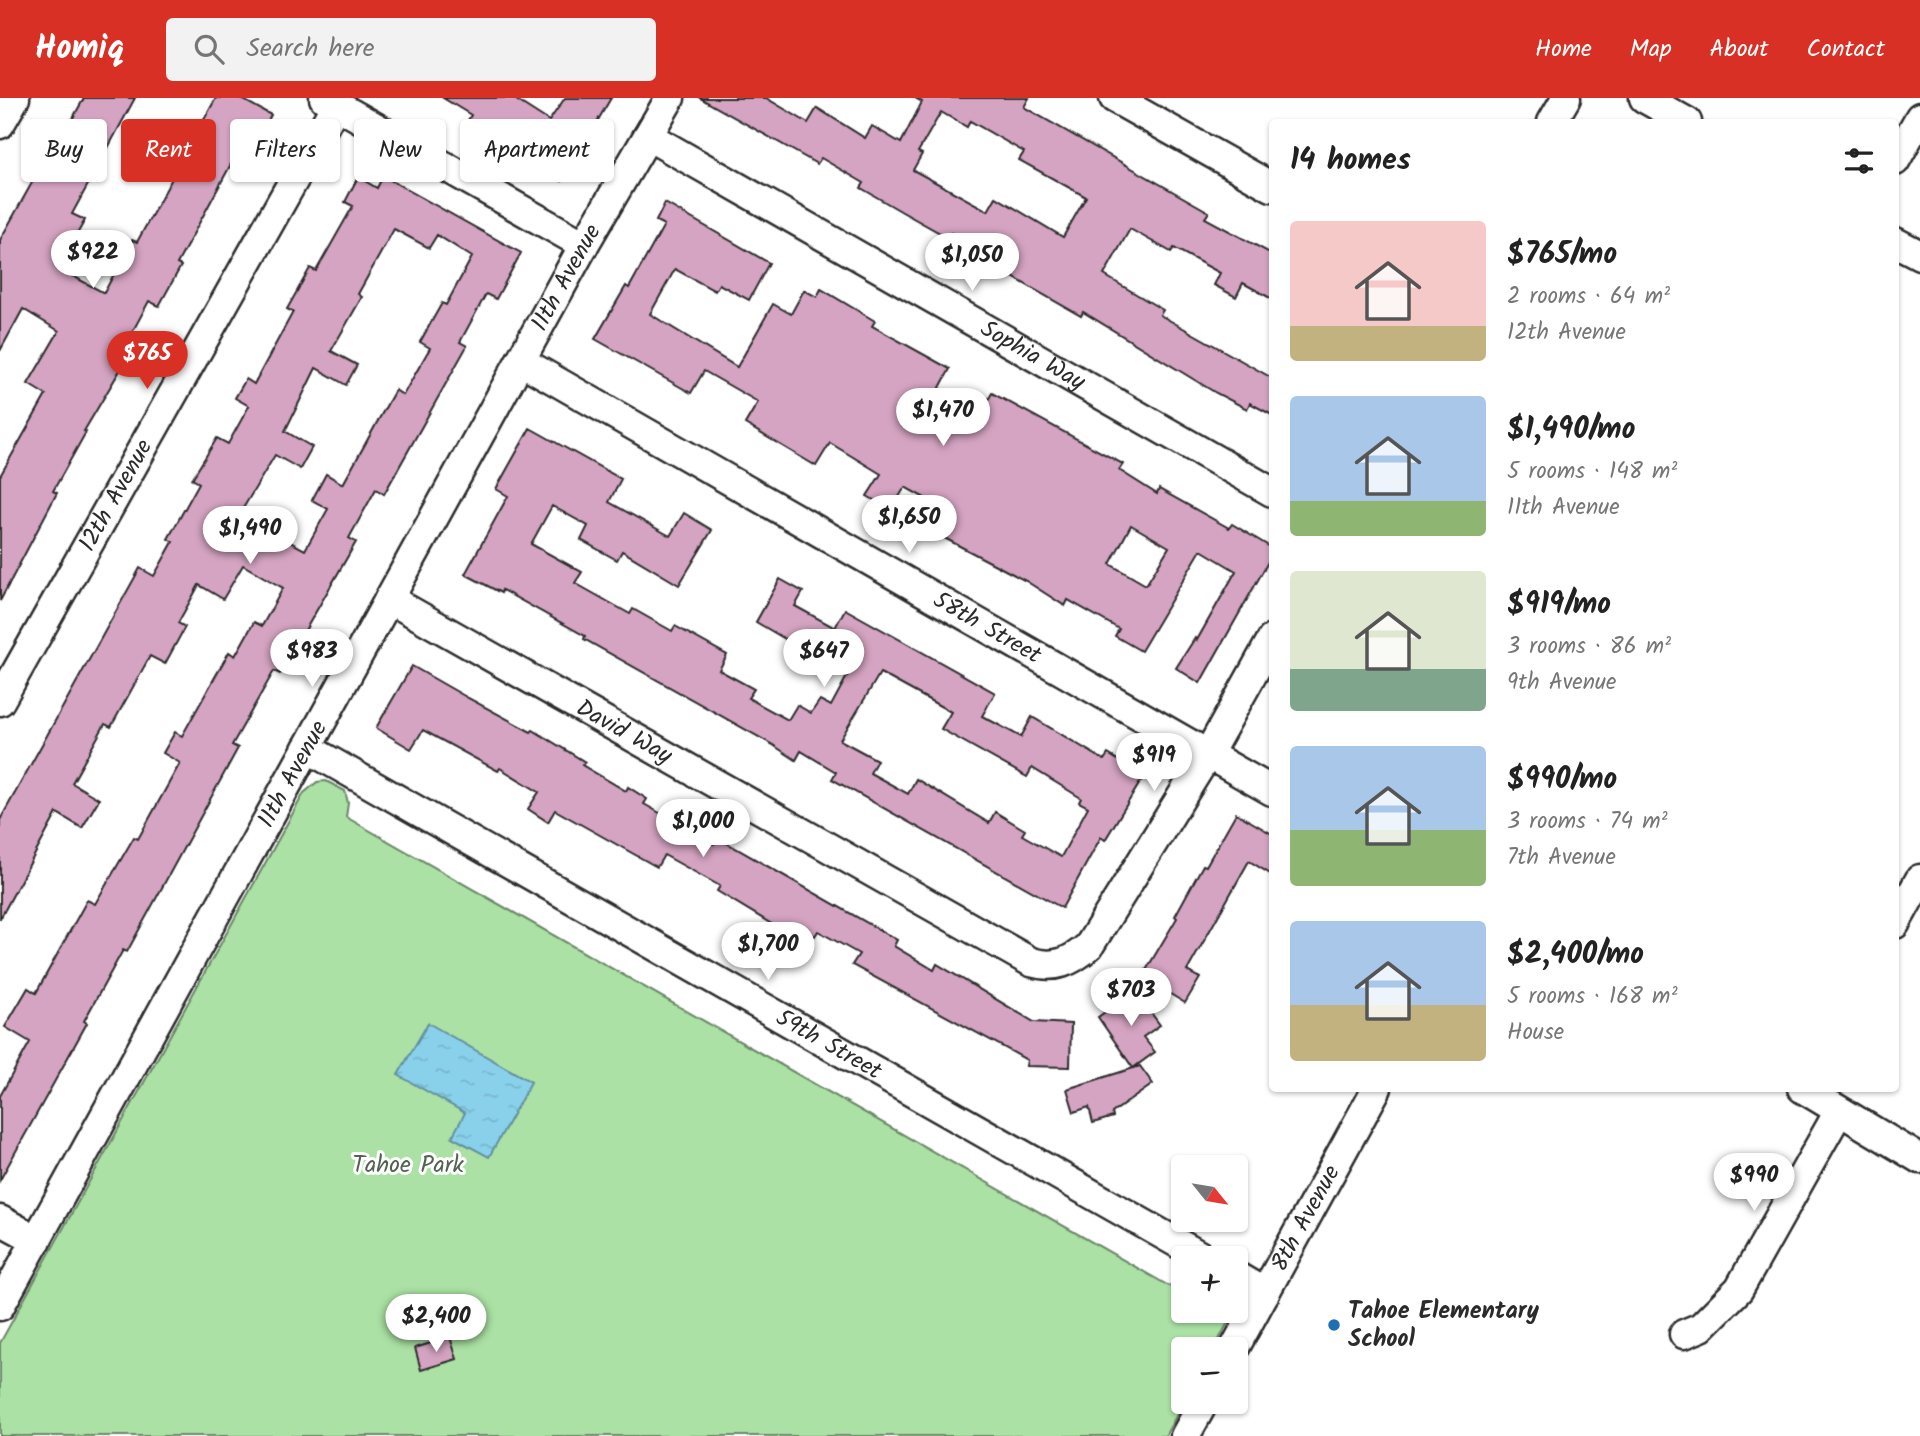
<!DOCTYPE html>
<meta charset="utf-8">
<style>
:root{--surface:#fff;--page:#f2f2f2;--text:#222;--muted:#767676;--accent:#d93025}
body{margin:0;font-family:Kalam,sans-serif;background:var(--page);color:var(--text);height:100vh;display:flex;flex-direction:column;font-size:26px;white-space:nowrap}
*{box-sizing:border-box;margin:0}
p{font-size:23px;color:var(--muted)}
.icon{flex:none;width:38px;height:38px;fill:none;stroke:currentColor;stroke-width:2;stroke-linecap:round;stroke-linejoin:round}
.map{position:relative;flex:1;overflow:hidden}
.details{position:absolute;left:1269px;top:21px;width:630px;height:973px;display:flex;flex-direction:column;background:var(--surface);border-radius:7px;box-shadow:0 2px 5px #0004}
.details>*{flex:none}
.guide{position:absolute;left:21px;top:21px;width:665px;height:63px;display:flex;gap:14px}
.needle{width:46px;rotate:120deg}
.tools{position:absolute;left:1171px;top:1057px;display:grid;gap:14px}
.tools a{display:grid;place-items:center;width:77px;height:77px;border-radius:7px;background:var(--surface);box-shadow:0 2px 5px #0004;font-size:35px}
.price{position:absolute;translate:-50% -60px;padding:0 16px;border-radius:24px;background:#fff;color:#222;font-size:23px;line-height:46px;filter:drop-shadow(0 2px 4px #0008)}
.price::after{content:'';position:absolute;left:50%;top:42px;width:21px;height:16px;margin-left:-10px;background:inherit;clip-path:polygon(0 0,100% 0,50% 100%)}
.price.active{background:var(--accent);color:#fff}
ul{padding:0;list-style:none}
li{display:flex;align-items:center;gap:21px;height:175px;padding:0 21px}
li span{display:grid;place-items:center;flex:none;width:196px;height:140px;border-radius:7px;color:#555}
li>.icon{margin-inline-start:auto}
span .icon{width:84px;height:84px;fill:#fffc;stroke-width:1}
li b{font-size:30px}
h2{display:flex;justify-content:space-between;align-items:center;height:84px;padding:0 21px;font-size:30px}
.pill{padding:0 24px;border-radius:7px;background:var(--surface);box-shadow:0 2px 5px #0004;font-size:24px;line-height:63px}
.pill.active{background:var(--accent);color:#fff}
header{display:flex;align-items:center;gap:42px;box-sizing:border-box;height:98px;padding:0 35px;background:var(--accent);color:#fff}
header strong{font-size:33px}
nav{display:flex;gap:38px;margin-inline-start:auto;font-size:24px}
.search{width:490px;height:63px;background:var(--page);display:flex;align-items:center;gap:18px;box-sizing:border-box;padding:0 24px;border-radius:7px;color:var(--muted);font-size:26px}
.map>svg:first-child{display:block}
</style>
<header>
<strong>Homiq</strong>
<div class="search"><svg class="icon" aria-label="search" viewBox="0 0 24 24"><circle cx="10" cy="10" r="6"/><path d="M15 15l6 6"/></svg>Search here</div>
<nav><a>Home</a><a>Map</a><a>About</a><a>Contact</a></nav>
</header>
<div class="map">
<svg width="1920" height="1338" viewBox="0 0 1920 1338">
<defs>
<pattern id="water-ripples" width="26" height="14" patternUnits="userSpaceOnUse" patternTransform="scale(1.75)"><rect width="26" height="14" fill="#89d1eb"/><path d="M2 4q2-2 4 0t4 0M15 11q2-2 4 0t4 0" fill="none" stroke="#76b4ca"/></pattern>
</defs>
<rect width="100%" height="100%" fill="#fff"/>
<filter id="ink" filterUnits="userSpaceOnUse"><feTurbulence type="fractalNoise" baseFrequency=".0143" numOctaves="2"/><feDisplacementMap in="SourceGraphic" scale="14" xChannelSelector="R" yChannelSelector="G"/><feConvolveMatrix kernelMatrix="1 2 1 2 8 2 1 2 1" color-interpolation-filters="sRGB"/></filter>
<g filter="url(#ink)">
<polygon fill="#abe1a4" stroke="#6b8668" stroke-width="2" points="326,683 345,693 348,705 346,719 1183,1196 1183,1213 1234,1213 1214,1251 1183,1251 1184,1304 1165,1338 0,1338 0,1245 304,695 317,684"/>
<polygon fill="url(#water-ripples)" stroke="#638f9e" stroke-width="2" points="428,925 531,984 489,1059 452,1039 465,1015 398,977"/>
<g fill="#d5a4c2" stroke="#2b2b2b" stroke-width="2" fill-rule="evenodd">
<polygon points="84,0 135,0 72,116 85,122 58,170 104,195 132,142 137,144 175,75 162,69 179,38 191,45 216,0 240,0 271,17 253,50 243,44 177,166 181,168 159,208 149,203 128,242 141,249 131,268 125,264 84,333 86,334 53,393 57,395 0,503 0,378 46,297 28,286 59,233 23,211 0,253 0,142 38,74 34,72 58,32 64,36"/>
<polygon points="443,0 513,0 549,23 565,0 611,0 562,83 467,24 471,17"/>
<path d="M700 0H766L808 25 817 10 865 40 872 28 901 45 922 4 915 0H1029L1024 9 1209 114 1205 120 1272 156V201L1243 185 1236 199 1214 187 1220 175 1174 150 1171 154 1130 131 1104 177 1163 212 1160 217 1272 280V317L1250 305 1247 311 1216 295 1083 214 1081 218 997 170 1000 164 951 135 949 140 904 115 861 90 864 85 821 60 817 66ZM941 14 967 29 970 23 1024 54 1019 62 1086 99 1063 139 996 99 988 113 913 72 922 56 918 54Z"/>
<path d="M383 78 521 155 496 201 486 196 460 244 467 248 384 396 376 391 349 440 356 444 280 576 274 573 232 647 238 650 127 854 123 852 84 923 87 925 0 1082V998L30 944 5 929 28 890 36 895 87 802 95 806 134 739 138 741 180 665 163 655 175 634 182 638 229 554 235 558 254 524 262 528 283 490 243 467 223 501 199 487 178 525 185 529 165 566 150 558 111 629 105 626 72 685 99 701 82 730 57 715 0 821V722L140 470 154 478 173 444 168 441 199 385 192 381 217 340 228 346 249 308 235 300 246 281 254 286 293 214 287 211 310 170 316 173 353 108 345 104 358 79 377 90ZM394 131 429 150 437 137 472 159 446 207 442 205 420 244 430 250 403 297 395 292 343 386 326 376 312 402 328 411 305 452 239 417 275 357 300 371 312 349 285 333 316 270 346 287 357 267 331 253 362 199 358 196Z"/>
<path d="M665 105 769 165 749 202 719 186 715 193 675 171 650 216 737 269 773 206 791 216 804 192 817 199 821 191 875 223 872 228 950 271 936 297 977 321 992 295 1123 366 1119 372 1157 396 1159 391 1229 430 1232 426 1272 450V457L1200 585 1176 570 1195 540 1197 542 1236 473 1201 452 1141 553 1115 538 1119 531 1068 502 1065 508 1026 483 931 433 943 410 905 389 891 412 867 398 881 376 830 345 816 368 745 326 758 304 704 273 691 295 595 241 626 188 629 190 664 127 656 123ZM1131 427 1169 449 1146 487 1110 466Z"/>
<path d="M530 330 621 381 609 404 670 438 684 415 712 432 679 487 622 453 617 462 581 442 588 428 552 408 531 446 582 474 575 485 630 516 633 511 672 533 675 528 727 557 719 572 754 591 748 600 788 622 797 607 811 615 820 602 831 608 852 569 815 548 811 556 756 524 780 481 803 494 795 508 835 530 845 511 995 595 982 618 1021 639 1032 619 1104 662 1108 656 1144 678 1105 742 1101 739 1062 810 832 681 836 674 801 653 796 662 773 647 584 541 585 538 502 492 501 495 465 476 508 398 496 391ZM880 575 951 614 941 631 1027 679 1032 670 1081 700 1079 704 1088 709 1061 759 1022 737 1025 732 995 714 989 725 916 681 908 696 870 675 877 662 840 642Z"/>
<polygon points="412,568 468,600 531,634 533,632 585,664 582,667 626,693 628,689 647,701 644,706 714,746 718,740 897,842 894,848 934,872 937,866 1034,924 1071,926 1070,969 1026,968 1027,962 852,867 859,856 818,833 815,838 799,829 793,839 717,793 720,788 664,757 657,769 555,712 548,724 528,711 539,694 500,670 498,673 423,632 411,651 376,630"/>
<polygon points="1236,715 1272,736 1272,777 1249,763 1187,873 1200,880 1185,905 1142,879 1177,820 1175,818 1203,767 1206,768"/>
<polygon points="1135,893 1160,927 1143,939 1155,954 1133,970 1098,919"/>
<polygon points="1140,968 1153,986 1112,1015 1113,1019 1093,1025 1089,1009 1074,1014 1067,991"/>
<polygon points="450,1239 457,1261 421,1272 415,1250"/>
</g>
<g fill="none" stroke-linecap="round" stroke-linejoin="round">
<g stroke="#2b2b2b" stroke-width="33">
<g id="minor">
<polyline points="324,0 584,147"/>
<polyline points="1114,0 1272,89"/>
<polyline points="1644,0 1687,24"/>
<polyline points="1552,24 1566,0"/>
<polyline points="0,26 15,0"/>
<path id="s1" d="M648 38 1272 394"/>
<polyline points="1895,63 1920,19"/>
<polyline points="1895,144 1920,157"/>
<path id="s2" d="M521 263 1272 693"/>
<path id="s3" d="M389 501 1031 864C1055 871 1071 864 1089 848L1208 656 1272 541"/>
<path id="s4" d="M0 603 336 7"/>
<path id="s5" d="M307 650 1204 1160"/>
<polyline points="1895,826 1920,781"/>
<polyline points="1802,990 1920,1061"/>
<polyline points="0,1122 37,1142"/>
<polyline points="1236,1178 1265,1195"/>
<path id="s6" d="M0 1208 584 147 670 0"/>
<polyline points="1684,1236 1701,1229 1739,1191 1838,1015"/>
<path id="s7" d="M1234 1251 1377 990"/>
<polyline points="1185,1338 1204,1304"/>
</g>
</g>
<use href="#minor" stroke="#fff" stroke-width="28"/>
</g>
</g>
<circle fill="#1f6fb2" stroke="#fff" stroke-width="2.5" cx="1334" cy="1227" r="7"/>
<g text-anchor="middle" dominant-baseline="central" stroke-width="6" stroke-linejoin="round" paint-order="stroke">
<g font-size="24" fill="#2b2b2b" stroke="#fff">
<text stroke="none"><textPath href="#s6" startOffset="1174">11th Avenue</textPath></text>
<text stroke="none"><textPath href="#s1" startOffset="443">Sophia Way</textPath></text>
<text stroke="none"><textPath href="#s4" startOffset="236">12th Avenue</textPath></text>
<text stroke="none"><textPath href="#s2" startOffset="537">58th Street</textPath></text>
<text stroke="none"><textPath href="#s3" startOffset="270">David Way</textPath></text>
<text stroke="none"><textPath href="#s6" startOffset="607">11th Avenue</textPath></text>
<text stroke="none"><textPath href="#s5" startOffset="600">59th Street</textPath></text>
<text stroke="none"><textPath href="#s7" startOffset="149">8th Avenue</textPath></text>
</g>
<g font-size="24" fill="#51624f" stroke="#fff">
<text x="408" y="1067">Tahoe Park</text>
</g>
<g font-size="24" font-weight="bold" fill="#2b2b2b" stroke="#fff" text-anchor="start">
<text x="1348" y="1213">Tahoe Elementary<tspan x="1348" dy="28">School</tspan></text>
</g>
</g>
</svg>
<div class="tools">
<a><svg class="needle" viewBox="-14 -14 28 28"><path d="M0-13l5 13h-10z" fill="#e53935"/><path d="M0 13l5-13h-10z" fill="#767676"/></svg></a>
<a>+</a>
<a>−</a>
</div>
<b class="price" style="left:93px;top:192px">$922</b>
<b class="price" style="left:972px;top:195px">$1,050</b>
<b class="price active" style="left:147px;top:293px">$765</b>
<b class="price" style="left:943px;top:350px">$1,470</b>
<b class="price" style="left:909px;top:457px">$1,650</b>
<b class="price" style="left:250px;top:468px">$1,490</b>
<b class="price" style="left:312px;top:591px">$983</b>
<b class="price" style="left:824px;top:591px">$647</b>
<b class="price" style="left:1154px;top:695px">$919</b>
<b class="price" style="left:703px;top:761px">$1,000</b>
<b class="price" style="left:768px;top:884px">$1,700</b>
<b class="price" style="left:1131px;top:930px">$703</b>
<b class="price" style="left:1754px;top:1115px">$990</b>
<b class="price" style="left:436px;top:1256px">$2,400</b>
<div class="guide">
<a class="pill">Buy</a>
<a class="pill active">Rent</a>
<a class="pill">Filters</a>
<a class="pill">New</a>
<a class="pill">Apartment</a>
</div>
<section class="details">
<h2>14 homes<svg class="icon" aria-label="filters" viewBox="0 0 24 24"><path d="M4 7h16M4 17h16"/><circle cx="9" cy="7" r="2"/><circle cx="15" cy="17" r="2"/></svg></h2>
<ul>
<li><span style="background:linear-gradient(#f6c9c9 75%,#c2b280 0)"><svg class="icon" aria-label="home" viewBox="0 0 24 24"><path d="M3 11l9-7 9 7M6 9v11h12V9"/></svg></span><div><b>$765/mo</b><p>2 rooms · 64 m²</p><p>12th Avenue</p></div></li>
<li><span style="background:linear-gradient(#a9c7e8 75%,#8fb573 0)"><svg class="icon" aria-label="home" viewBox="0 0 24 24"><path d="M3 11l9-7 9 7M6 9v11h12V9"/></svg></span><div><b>$1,490/mo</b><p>5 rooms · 148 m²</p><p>11th Avenue</p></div></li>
<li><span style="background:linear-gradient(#dfe7d0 70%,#7fa58c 0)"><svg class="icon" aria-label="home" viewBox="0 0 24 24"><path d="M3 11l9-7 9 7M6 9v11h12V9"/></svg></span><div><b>$919/mo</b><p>3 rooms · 86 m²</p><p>9th Avenue</p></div></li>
<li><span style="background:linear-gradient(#a9c7e8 60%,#8fb573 0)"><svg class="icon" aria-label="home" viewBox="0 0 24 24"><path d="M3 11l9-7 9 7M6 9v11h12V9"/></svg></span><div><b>$990/mo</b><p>3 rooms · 74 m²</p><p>7th Avenue</p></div></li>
<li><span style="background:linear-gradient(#a9c7e8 60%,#c2b280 0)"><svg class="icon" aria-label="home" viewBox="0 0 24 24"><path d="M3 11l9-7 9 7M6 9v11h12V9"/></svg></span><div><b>$2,400/mo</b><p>5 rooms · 168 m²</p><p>House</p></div></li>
</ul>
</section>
</div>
